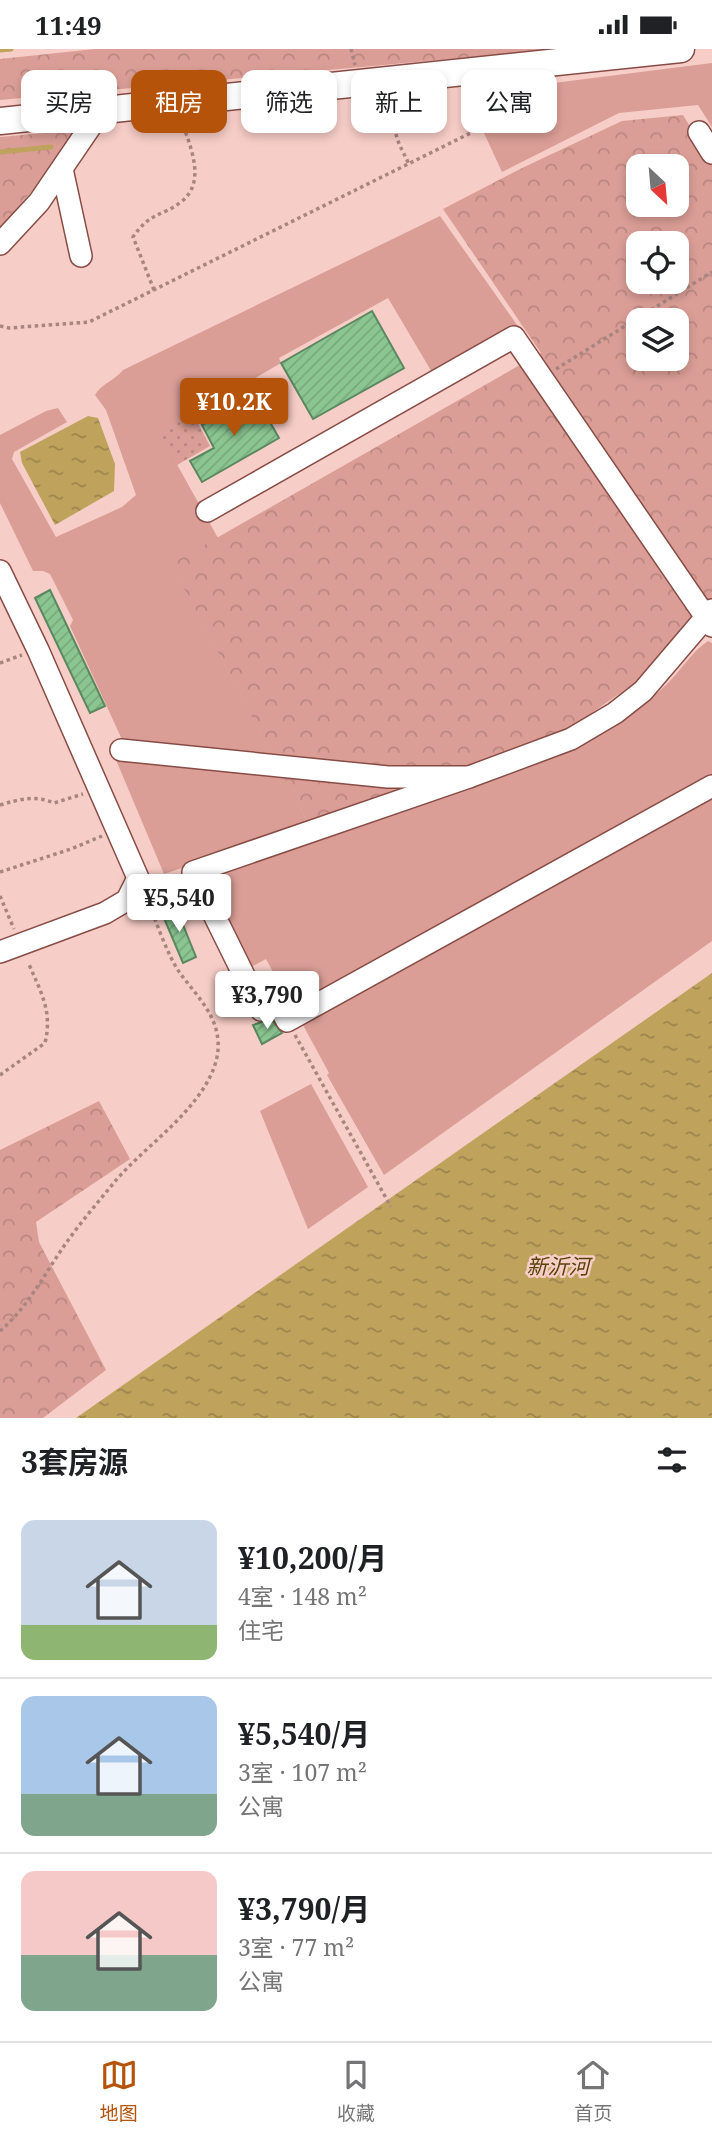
<!DOCTYPE html>
<html lang="zh">
<meta charset="utf-8">
<style>
:root{--surface:#fff;--page:#f2f2f2;--text:#202124;--muted:#757577;--line:#e0e0e0;--accent:#b45309}
body{margin:0;font-family:"Noto Serif","Noto Sans SC",serif;background:var(--page);color:var(--text);height:100vh;display:flex;flex-direction:column;font-size:26px;white-space:nowrap}
*{box-sizing:border-box;margin:0}
p{font-size:23px;color:var(--muted)}
.icon{flex:none;width:38px;height:38px;fill:none;stroke:currentColor;stroke-width:2;stroke-linecap:round;stroke-linejoin:round}
.map{position:relative;height:1369px;overflow:hidden}
.side{display:flex;flex-direction:column;background:var(--surface);flex:1}
.side>*{flex:none}
.top-card{position:absolute;left:21px;top:21px;width:670px;height:63px;display:flex;gap:14px}
.needle{width:46px;rotate:154deg}
.fabs{position:absolute;left:626px;top:105px;display:grid;gap:14px}
.fabs a{display:grid;place-items:center;width:63px;height:63px;border-radius:14px;background:var(--surface);box-shadow:0 4px 10px #0003;font-size:35px}
.price{position:absolute;translate:-50% -60px;padding:0 16px;border-radius:7px;background:#fff;color:#222;font-size:23px;line-height:46px;filter:drop-shadow(0 2px 4px #0008)}
.price::after{content:'';position:absolute;left:50%;top:42px;width:21px;height:16px;margin-left:-10px;background:inherit;clip-path:polygon(0 0,100% 0,50% 100%)}
.price.selected{background:var(--accent);color:#fff}
ul{padding:0;list-style:none}
li{display:flex;align-items:center;gap:21px;height:175px;padding:0 21px}
li+li{border-top:2px solid var(--line)}
li span{display:grid;place-items:center;flex:none;width:196px;height:140px;border-radius:14px;color:#555}
li>.icon{margin-inline-start:auto}
span .icon{width:84px;height:84px;fill:#fffc;stroke-width:1}
li b{font-size:30px}
h2{display:flex;justify-content:space-between;align-items:center;height:84px;padding:0 21px;font-size:30px}
.tag{padding:0 24px;border-radius:14px;background:var(--surface);box-shadow:0 4px 10px #0003;font-size:24px;line-height:63px}
.tag.selected{background:var(--accent);color:#fff}
.status{display:flex;justify-content:space-between;align-items:center;height:49px;padding:0 35px;background:var(--surface);direction:ltr}
.status svg{height:19px;fill:currentColor}
.menu{display:flex;justify-content:space-around;align-items:center;height:98px;border-top:2px solid var(--line);background:var(--surface);font-size:19px;color:var(--muted)}
.menu a{display:grid;justify-items:center;gap:4px}
.menu .selected{color:var(--accent)}
.map>svg:first-child{display:block}
</style>
<div class="status"><b>11:49</b><svg viewBox="0 0 49 12"><path d="M0 12V9h3v3zM5 12V6h3v6zM10 12V3h3v9zM15 12V0h3v12zM26 1h20v11H26zM47 4h2v5h-2z"/></svg></div>
<div class="map">
<svg width="712" height="1369" viewBox="0 0 712 1369">
<defs>
<pattern id="forest-crowns" width="20" height="18" patternUnits="userSpaceOnUse" patternTransform="scale(1.75)"><rect width="20" height="18" fill="#da9e96"/><path d="M2 6a3 3 0 1 1 6 0M12 15a3 3 0 1 1 6 0" fill="none" stroke="#bb8780"/></pattern>
<pattern id="park-dots" width="8" height="8" patternUnits="userSpaceOnUse" patternTransform="scale(1.75)"><rect width="8" height="8" fill="#da9e96"/><path d="M2 2h.1M6 6h.1" fill="none" stroke="#bb8780" stroke-width="1.8" stroke-linecap="round"/></pattern>
<pattern id="water-ripples" width="26" height="14" patternUnits="userSpaceOnUse" patternTransform="scale(1.75)"><rect width="26" height="14" fill="#bfa35d"/><path d="M2 4q2-2 4 0t4 0M15 11q2-2 4 0t4 0" fill="none" stroke="#9c844c"/></pattern>
<pattern id="building-hatch" width="6" height="6" patternUnits="userSpaceOnUse" patternTransform="scale(1.75)"><rect width="6" height="6" fill="#8bc692"/><path d="M-1 1l2-2M0 6l6-6M5 7l2-2" fill="none" stroke="#78a97d"/></pattern>
</defs>
<rect width="100%" height="100%" fill="#f7cdc7"/>
<g fill="#da9e96">
<polygon points="712,14 712,78 698,56 619,64 502,123 466,45"/>
<path d="M440 167 517 276 433 325 388 249 279 309 281 314 160 385 218 489 172 516 274 709 124 695 70 577 73 571 50 525 43 522H33L0 454V386L46 362 58 359 67 373 14 403 12 410 56 488 122 458 136 446 106 361 95 346C100 336 115 331 123 321Z"/>
<path d="M708 592 712 594V731L295 963 266 910 251 918 207 835 211 825 585 692C614 675 642 659 666 636 681 622 691 603 708 592Z"/>
<polygon points="116,711 283,725 309,776 164,825"/>
<polygon points="712,743 712,892 384,1126 327,1026 329,1024 303,976"/>
<polygon points="311,1035 368,1138 308,1180 260,1062"/>
</g>
<g fill="url(#forest-crowns)" fill-rule="evenodd">
<polygon points="95,0 560,0 0,51 0,10"/>
<path d="M683 66 712 113V580L573 677 530 698 309 776 171 515 541 304 443 160 522 119 622 72ZM639 117H677V156H639ZM639 194H677V233H639ZM639 271H677V310H639Z"/>
<polygon points="77,81 45,127 0,179 0,88"/>
<polygon points="99,1052 130,1110 36,1173 39,1193 106,1321 43,1369 0,1369 0,1101"/>
</g>
<polygon fill="url(#park-dots)" points="193,365 210,397 177,416 159,385"/>
<g fill="url(#water-ripples)">
<polygon points="88,367 98,369 115,415 114,442 55,476 22,414 20,403"/>
<polygon points="712,924 712,1369 76,1369"/>
</g>
<g fill="none" stroke-linecap="round" stroke-linejoin="round">
<g stroke="#bfa35d" stroke-width="5">
<polyline points="0,1 11,0"/>
<polyline points="0,103 51,98"/>
</g>
</g>
<g fill="url(#building-hatch)" stroke="#5a885f" stroke-width="2">
<polygon points="372,262 404,319 313,370 281,314"/>
<polygon points="255,347 279,389 202,433 190,412 214,399 202,376"/>
<polygon points="50,541 105,657 90,664 35,549"/>
<polygon points="175,856 196,908 183,914 161,862"/>
<polygon points="271,970 282,984 262,995 253,976"/>
</g>
<g fill="none" stroke-linecap="round" stroke-linejoin="round">
<g stroke="#874c45" stroke-width="24">
<g id="minor">
<polyline points="699,83 712,104"/>
<polyline points="62,120 81,207"/>
<polyline points="0,195 39,153 101,62"/>
<polyline points="207,462 514,288 712,577"/>
<polyline points="0,522 38,601 138,829 127,851 105,864 0,903"/>
<polyline points="121,701 388,728 469,728 571,690 615,664 643,642 712,561"/>
<polyline points="469,728 193,823 261,961 277,953 287,972 712,737"/>
</g>
</g>
<g stroke="#874c45" stroke-width="29">
<polyline id="major" points="0,72 681,0"/>
</g>
<g stroke="#a88580" stroke-width="3.5" stroke-dasharray="3.5 3.5" stroke-linecap="butt">
<polyline points="351,0 355,16"/>
<path d="M403 51C391 83 394 85 409 115"/>
<path d="M154 241 133 188C150 163 161 168 181 153 207 133 190 97 182 73"/>
<polyline points="0,277 9,279 89,273 507,66 534,52 555,34"/>
<polyline points="556,320 712,223"/>
<polyline points="0,614 22,606"/>
<path d="M0 756C20 750 35 746 54 754L83 745"/>
<polyline points="0,823 71,800 102,787"/>
<polyline points="0,847 14,880"/>
<polyline points="295,986 391,1158"/>
<path d="M0 1026 45 994C53 961 40 942 28 913"/>
<path d="M0 1282C27 1259 44 1226 64 1197 80 1174 99 1152 117 1130 140 1104 170 1082 192 1055 206 1038 220 1015 218 992 216 964 195 945 180 924 167 906 156 871 147 851"/>
</g>
<use href="#minor" stroke="#fff" stroke-width="21"/>
<use href="#major" stroke="#fff" stroke-width="26"/>
</g>
<g text-anchor="middle" dominant-baseline="central" stroke-width="5" stroke-linejoin="round" paint-order="stroke">
<g font-size="21" font-style="italic" fill="#574309" stroke="#f7cdc7">
<text x="558" y="1217">新沂河</text>
</g>
</g>
</svg>
<div class="fabs">
<a><svg class="needle" viewBox="-14 -14 28 28"><path d="M0-13l5 13h-10z" fill="#e53935"/><path d="M0 13l5-13h-10z" fill="#757577"/></svg></a>
<a><svg class="icon" aria-label="locate" viewBox="0 0 24 24"><circle cx="12" cy="12" r="6"/><path d="M12 2v4M12 18v4M2 12h4M18 12h4"/></svg></a>
<a><svg class="icon" aria-label="layers" viewBox="0 0 24 24"><path d="M12 4l9 5-9 5-9-5zM3 14l9 5 9-5"/></svg></a>
</div>
<b class="price selected" style="left:234px;top:389px">¥10.2K</b>
<b class="price" style="left:179px;top:885px">¥5,540</b>
<b class="price" style="left:267px;top:982px">¥3,790</b>
<div class="top-card">
<a class="tag">买房</a>
<a class="tag selected">租房</a>
<a class="tag">筛选</a>
<a class="tag">新上</a>
<a class="tag">公寓</a>
</div>
</div>
<section class="side">
<h2>3套房源<svg class="icon" aria-label="filters" viewBox="0 0 24 24"><path d="M4 7h16M4 17h16"/><circle cx="9" cy="7" r="2"/><circle cx="15" cy="17" r="2"/></svg></h2>
<ul>
<li><span style="background:linear-gradient(#c9d6e8 75%,#8fb573 0)"><svg class="icon" aria-label="home" viewBox="0 0 24 24"><path d="M3 11l9-7 9 7M6 9v11h12V9"/></svg></span><div><b>¥10,200/月</b><p>4室 · 148 m²</p><p>住宅</p></div></li>
<li><span style="background:linear-gradient(#a9c7e8 70%,#7fa58c 0)"><svg class="icon" aria-label="home" viewBox="0 0 24 24"><path d="M3 11l9-7 9 7M6 9v11h12V9"/></svg></span><div><b>¥5,540/月</b><p>3室 · 107 m²</p><p>公寓</p></div></li>
<li><span style="background:linear-gradient(#f6c9c9 60%,#7fa58c 0)"><svg class="icon" aria-label="home" viewBox="0 0 24 24"><path d="M3 11l9-7 9 7M6 9v11h12V9"/></svg></span><div><b>¥3,790/月</b><p>3室 · 77 m²</p><p>公寓</p></div></li>
</ul>
</section>
<nav class="menu">
<a class="selected"><svg class="icon" aria-label="map" viewBox="0 0 24 24"><path d="M3 6l6-2 6 2 6-2v14l-6 2-6-2-6 2zM9 4v14M15 6v14"/></svg>地图</a>
<a><svg class="icon" aria-label="saved" viewBox="0 0 24 24"><path d="M7 4h10v16l-5-4-5 4z"/></svg>收藏</a>
<a><svg class="icon" aria-label="home" viewBox="0 0 24 24"><path d="M3 11l9-7 9 7M6 9v11h12V9"/></svg>首页</a>
</nav>
